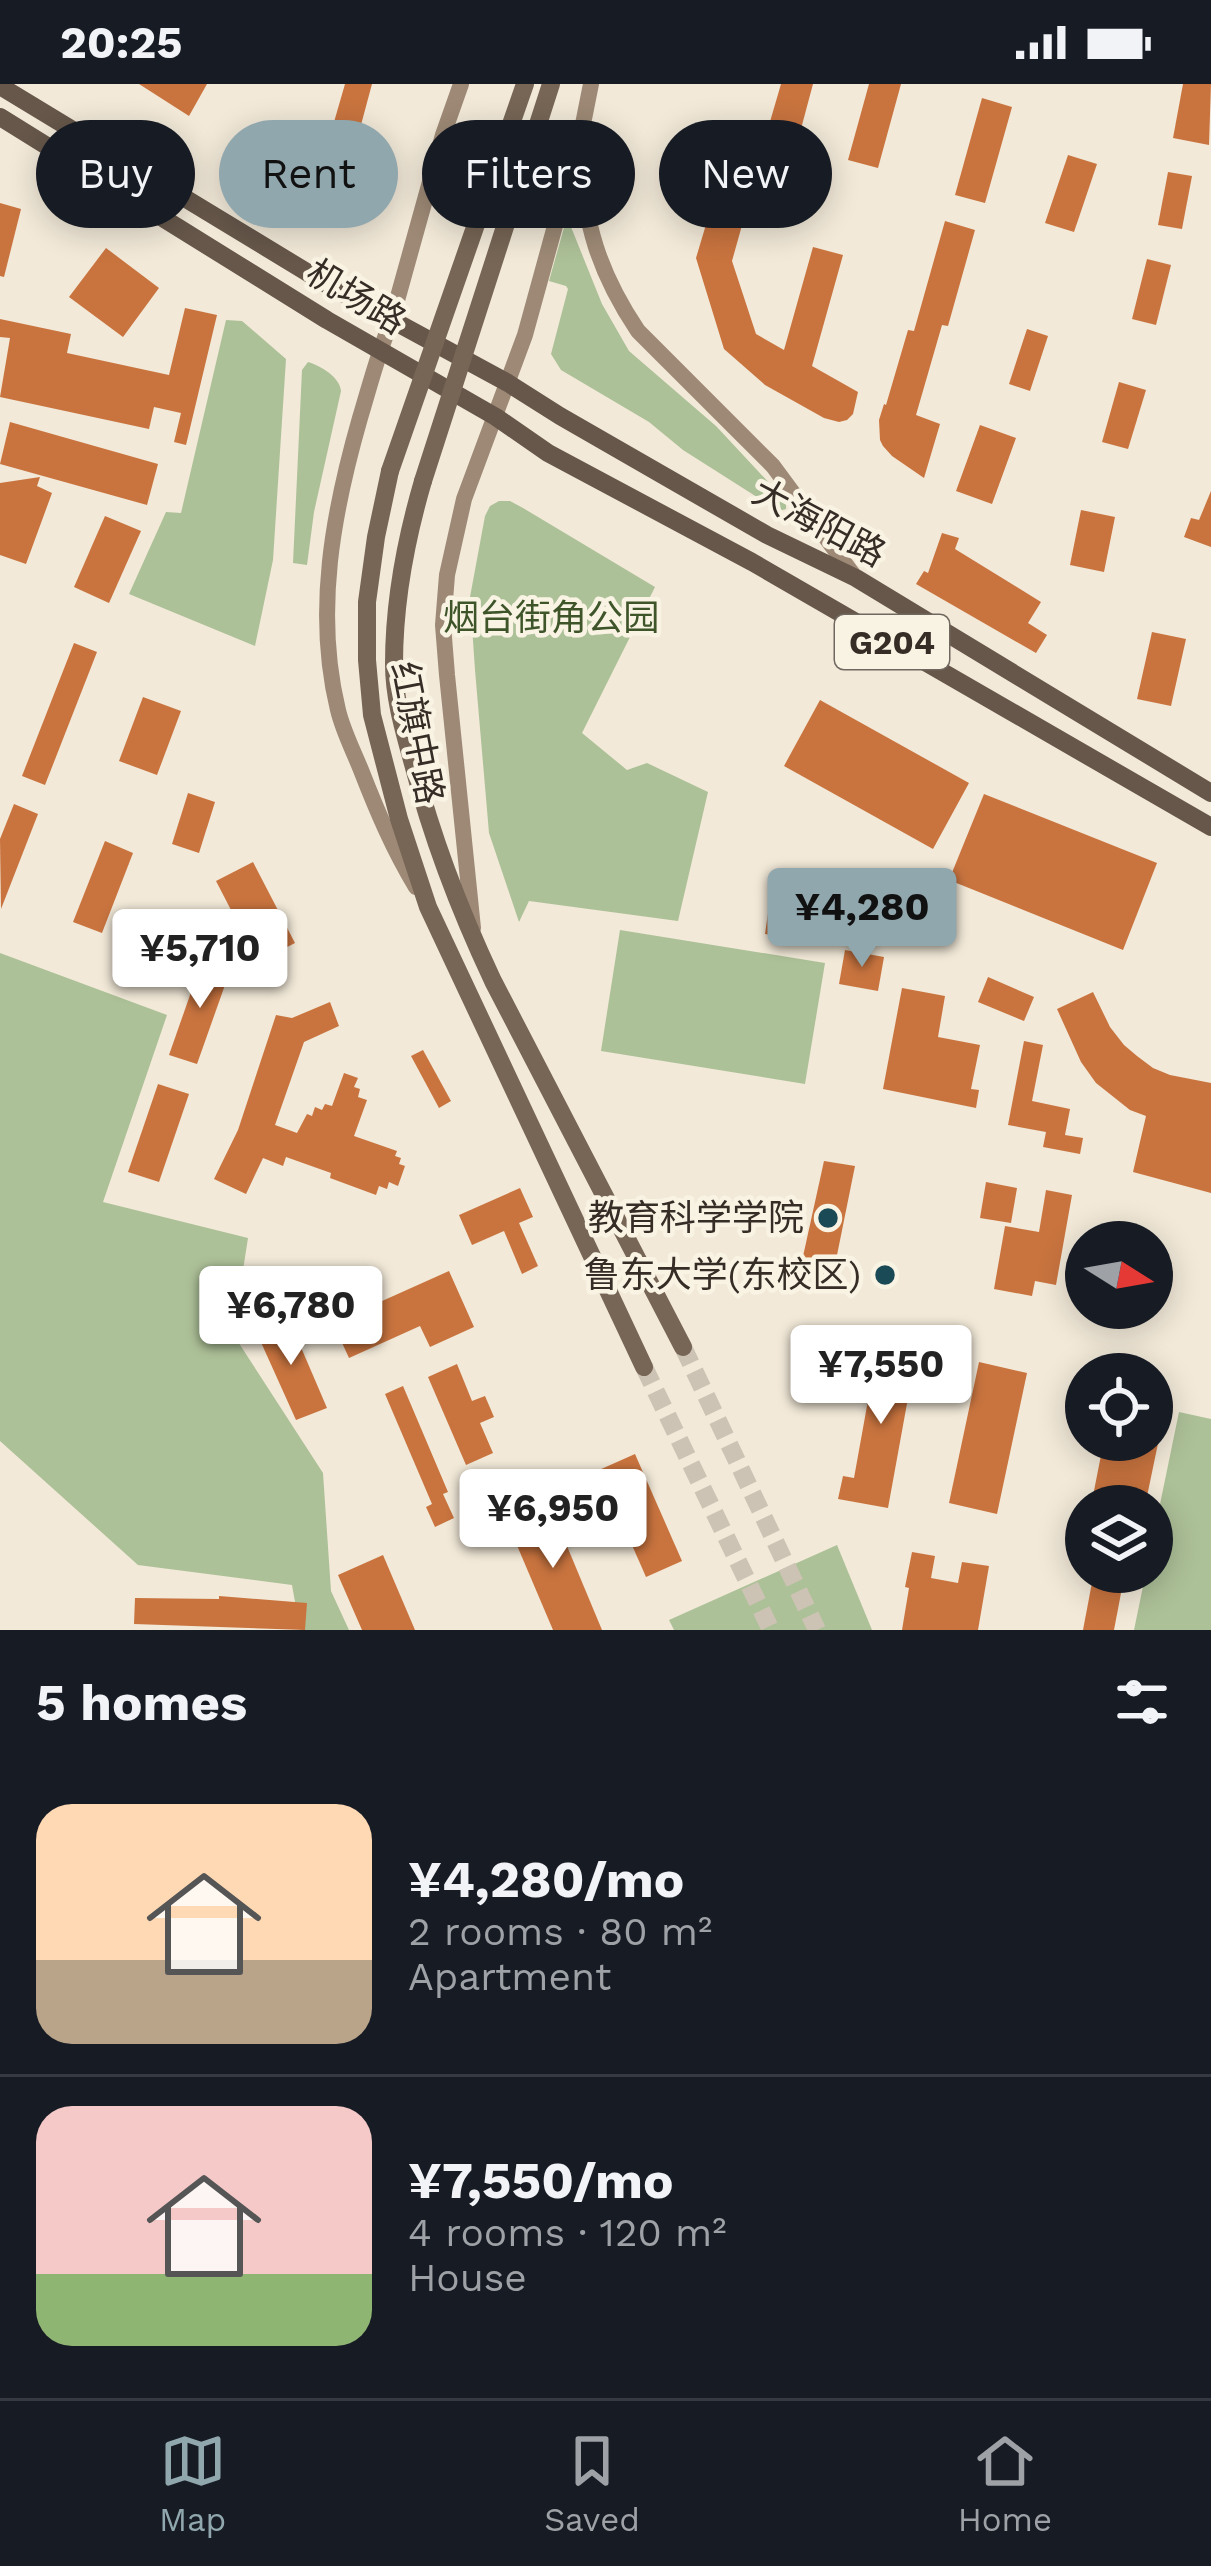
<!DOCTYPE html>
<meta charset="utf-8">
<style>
:root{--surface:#171b24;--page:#242831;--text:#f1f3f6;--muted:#9ea1a6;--line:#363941;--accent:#91a7ae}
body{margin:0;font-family:"Work Sans","Noto Sans SC",sans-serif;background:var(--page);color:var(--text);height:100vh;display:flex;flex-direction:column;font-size:45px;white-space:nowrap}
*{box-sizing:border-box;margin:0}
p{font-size:39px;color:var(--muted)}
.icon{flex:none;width:66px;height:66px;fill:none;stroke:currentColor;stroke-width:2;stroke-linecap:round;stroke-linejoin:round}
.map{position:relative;height:1546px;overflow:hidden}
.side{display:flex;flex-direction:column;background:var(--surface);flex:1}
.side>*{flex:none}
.guide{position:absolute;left:36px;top:36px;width:1140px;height:108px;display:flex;gap:24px}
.needle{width:78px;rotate:101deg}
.buttons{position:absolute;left:1065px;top:1137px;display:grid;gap:24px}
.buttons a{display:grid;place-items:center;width:108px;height:108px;border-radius:50%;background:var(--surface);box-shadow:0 6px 30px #0003;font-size:60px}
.price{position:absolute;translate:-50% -102px;padding:0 27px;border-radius:12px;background:#fff;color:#222;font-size:39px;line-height:78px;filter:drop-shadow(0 3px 6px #0008)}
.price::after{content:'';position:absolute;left:50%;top:72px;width:36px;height:27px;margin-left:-18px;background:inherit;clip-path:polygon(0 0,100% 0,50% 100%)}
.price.on{background:var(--accent);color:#111}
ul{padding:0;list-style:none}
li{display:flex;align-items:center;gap:36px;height:300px;padding:0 36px}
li+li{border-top:3px solid var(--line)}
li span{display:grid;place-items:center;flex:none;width:336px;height:240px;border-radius:36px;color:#555}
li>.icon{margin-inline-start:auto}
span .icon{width:144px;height:144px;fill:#fffc;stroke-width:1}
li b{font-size:51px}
h2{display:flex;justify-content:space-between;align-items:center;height:144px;padding:0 36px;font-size:51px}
.chip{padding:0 42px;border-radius:54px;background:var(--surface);box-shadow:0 6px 30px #0003;font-size:42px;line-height:108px}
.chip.on{background:var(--accent);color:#111}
.status{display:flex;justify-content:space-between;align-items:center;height:84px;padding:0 60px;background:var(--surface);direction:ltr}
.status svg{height:33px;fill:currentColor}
.tab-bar{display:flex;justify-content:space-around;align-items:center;height:168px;border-top:3px solid var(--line);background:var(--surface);font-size:33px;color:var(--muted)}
.tab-bar a{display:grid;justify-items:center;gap:6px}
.tab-bar .on{color:var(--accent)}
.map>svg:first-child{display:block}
</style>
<div class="status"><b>20:25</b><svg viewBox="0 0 49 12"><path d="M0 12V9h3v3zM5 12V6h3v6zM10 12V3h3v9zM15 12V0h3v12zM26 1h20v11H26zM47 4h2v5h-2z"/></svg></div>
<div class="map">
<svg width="1211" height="1546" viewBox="0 0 1211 1546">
<rect width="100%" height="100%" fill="#f2e9d8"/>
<g fill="#adc198">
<polygon points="567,133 602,220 629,267 716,342 786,417 786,425 779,427 683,366 649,338 561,286 551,270 568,205 566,202 549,197"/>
<polygon points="226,236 242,237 286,275 273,476 255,562 129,510 166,428 181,429"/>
<path d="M308 278C321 282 340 293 341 307L314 428 307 481 293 479 302 286Z"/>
<polygon points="499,417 510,417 523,424 655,503 582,649 627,686 647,679 708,708 678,837 529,817 519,838 489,749 475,586 470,513 485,432 490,422"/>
<polygon points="620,846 825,879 805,1000 601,967"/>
<polygon points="0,869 167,931 103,1118 248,1154 233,1250 323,1389 331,1507 349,1546 300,1546 292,1501 138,1481 0,1357"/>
<polygon points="1179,1328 1211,1335 1211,1546 1134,1546 1146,1488 1152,1488 1152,1459"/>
<polygon points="837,1461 872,1546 674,1546 669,1536"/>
</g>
<g fill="#c9743f">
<polygon points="139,0 207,0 189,32"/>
<polygon points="345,0 372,0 358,52 332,45"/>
<polygon points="781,0 813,0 798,56 767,48"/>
<polygon points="869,0 901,0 878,84 848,76"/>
<polygon points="1183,0 1211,0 1209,61 1173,54"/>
<polygon points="982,14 1012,23 985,119 955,111"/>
<polygon points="728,67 760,77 732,177 756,250 784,266 813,163 843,171 812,282 858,308 853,330 847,336 839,338 824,334 765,301 724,265 696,174"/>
<polygon points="1068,71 1097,80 1074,148 1045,139"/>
<polygon points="1168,88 1192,92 1182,145 1158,141"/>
<polygon points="0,119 21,125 4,193 0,192"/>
<polygon points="945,137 975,146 948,242 942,241 916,331 940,340 924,394 892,372 883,362 880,356 879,336 884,320 886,321 908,246 914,247"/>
<polygon points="106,164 159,204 123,253 69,213"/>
<polygon points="1147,175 1171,181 1156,241 1132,235"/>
<polygon points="185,224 217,231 186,361 174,358 181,329 154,323 149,345 0,313 10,254 0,253 0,235 71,250 67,269 169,291"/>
<polygon points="1027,245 1048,252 1030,307 1009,300"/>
<polygon points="1119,298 1146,306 1128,365 1102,358"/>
<polygon points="10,338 158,380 147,421 0,380"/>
<polygon points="980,341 1016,354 992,420 956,407"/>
<polygon points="40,393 37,402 52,409 26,480 0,471 0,399"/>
<polygon points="1211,407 1211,463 1184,453 1191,434 1199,436"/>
<polygon points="1081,426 1115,433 1104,488 1070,481"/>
<polygon points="105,432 141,447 109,519 74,503"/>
<polygon points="942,449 959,454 955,465 1041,518 1028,539 1047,551 1036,569 916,500 924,487 928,489"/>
<polygon points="1152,548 1186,555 1171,622 1137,615"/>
<polygon points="74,559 97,568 45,701 22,692"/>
<polygon points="143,613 181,627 157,691 119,677"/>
<polygon points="820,616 969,699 933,765 784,682"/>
<polygon points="188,709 215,718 199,769 172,760"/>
<polygon points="984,710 1157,779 1123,866 949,796"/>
<polygon points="14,720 38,730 1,825 0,755"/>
<polygon points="105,757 133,769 102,849 73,838"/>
<polygon points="253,778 295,859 258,878 216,797"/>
<polygon points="769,822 847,834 843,861 765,850"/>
<polygon points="845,866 884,873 878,907 839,900"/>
<polygon points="203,874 231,884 197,980 169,971"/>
<polygon points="988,893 1034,913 1024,937 978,918"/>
<polygon points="902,904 945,912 938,953 980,961 971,1005 979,1006 976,1024 883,1005"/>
<polygon points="1093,908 1110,943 1124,961 1137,972 1153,984 1170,991 1211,999 1211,1109 1133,1088 1146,1032 1130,1026 1096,999 1081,978 1057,925"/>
<polygon points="330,918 339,942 304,958 275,1041 297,1049 307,1030 312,1032 315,1023 322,1026 325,1020 332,1022 344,989 358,994 354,1003 360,1005 358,1013 367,1016 354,1052 397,1067 395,1072 401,1074 399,1080 405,1082 398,1102 389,1098 387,1105 379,1102 376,1111 330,1094 331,1089 286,1073 283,1082 263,1074 246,1110 214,1095 238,1046 276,931 292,934"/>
<polygon points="1024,957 1043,961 1032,1017 1070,1025 1065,1051 1083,1054 1080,1070 1043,1063 1046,1048 1008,1041"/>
<polygon points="423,966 451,1017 439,1024 411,972"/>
<polygon points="158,1000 189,1010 159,1098 128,1088"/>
<polygon points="824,1077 855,1082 833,1191 800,1186"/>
<polygon points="986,1098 1017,1104 1011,1139 980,1134"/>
<polygon points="520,1104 533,1133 519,1139 538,1182 522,1190 504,1147 472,1161 459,1131"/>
<polygon points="1046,1106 1072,1111 1056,1201 1035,1197 1032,1212 994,1205 1005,1142 1039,1148"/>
<polygon points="449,1187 474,1243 430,1263 420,1242 349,1274 333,1239"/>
<polygon points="288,1233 327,1324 296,1336 255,1245"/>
<polygon points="866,1261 916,1270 888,1424 838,1415 843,1392 854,1394 874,1283 862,1281"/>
<polygon points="979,1278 1027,1289 997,1430 949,1419"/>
<polygon points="457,1280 472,1317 485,1312 494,1333 480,1339 493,1369 466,1381 428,1293"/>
<polygon points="403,1302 448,1408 443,1410 454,1434 435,1443 426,1423 432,1420 385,1310"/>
<polygon points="1152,1317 1166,1321 1145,1422 1091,1422 1104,1356 1152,1356"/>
<polygon points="635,1370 682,1477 646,1493 599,1386"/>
<polygon points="549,1419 602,1546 553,1546 507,1438"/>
<polygon points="912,1468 935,1472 931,1494 958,1499 962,1478 989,1482 978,1546 902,1546 909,1504 905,1503"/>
<polygon points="383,1471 415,1546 362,1546 338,1491"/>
<polygon points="1094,1488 1125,1488 1114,1546 1083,1546"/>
<polygon points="219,1512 307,1519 305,1546 134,1540 135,1514 219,1515"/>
</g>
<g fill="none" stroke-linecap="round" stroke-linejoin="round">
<g stroke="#ccc3b4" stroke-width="18" stroke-dasharray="18 9" stroke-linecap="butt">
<polyline points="683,1263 817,1546"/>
<polyline points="644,1283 771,1546"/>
</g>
<g stroke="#9d8975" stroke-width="16">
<path d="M581 68C583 138 599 189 638 247L773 382 855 493"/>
<path d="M416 803C393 765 377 727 361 686 353 666 343 647 338 626 314 528 333 428 360 334 370 301 378 269 391 238L443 51 461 0"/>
<polyline points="473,844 447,591 443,541 447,491 464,415 525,251 583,40 591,0"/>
</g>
<g stroke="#776656" stroke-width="18">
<polyline points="390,387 376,453 367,518 367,576 372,631 399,735 428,823 644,1283"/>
<path d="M423 397C406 455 394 519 394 580 394 614 404 647 413 680 432 754 460 827 493 897L683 1263"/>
</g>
<g stroke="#66574a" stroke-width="18">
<polyline points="0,2 333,204 508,299 560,332 767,451 856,494 1211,709"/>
<polyline points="0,33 327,236 496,333 548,369 752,478 1211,743"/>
</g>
<g stroke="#776656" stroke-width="18">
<polyline points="390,387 525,0"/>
<polyline points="423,397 551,0"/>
</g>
</g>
<g fill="#1b4a57" stroke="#f9f3e4" stroke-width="4.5">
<circle cx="828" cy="1134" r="12"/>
<circle cx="885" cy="1191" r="12"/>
</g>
<g text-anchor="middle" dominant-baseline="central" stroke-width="9" stroke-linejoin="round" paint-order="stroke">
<rect fill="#f9f3e4" stroke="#70685f" stroke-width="3" x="835" y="531" width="114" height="54" rx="9"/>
<g font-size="33" font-weight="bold" fill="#352d26">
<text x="892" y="558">G204</text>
</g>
<g font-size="36" fill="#352d26" stroke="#f9f3e4">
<text transform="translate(356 213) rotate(31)">机场路</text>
<text transform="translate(819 439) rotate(28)">大海阳路</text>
<text transform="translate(417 649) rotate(79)">红旗中路</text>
</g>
<g font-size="36" fill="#3e5429" stroke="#f9f3e4">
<text x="551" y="534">烟台街角公园</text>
</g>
<g font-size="36" fill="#352d26" stroke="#f9f3e4" text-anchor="end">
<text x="804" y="1134">教育科学学院</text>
<text x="861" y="1191">鲁东大学(东校区)</text>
</g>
</g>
</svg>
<div class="buttons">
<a><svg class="needle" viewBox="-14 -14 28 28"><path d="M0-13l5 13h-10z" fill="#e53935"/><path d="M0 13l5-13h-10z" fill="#9ea1a6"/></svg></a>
<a><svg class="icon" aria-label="locate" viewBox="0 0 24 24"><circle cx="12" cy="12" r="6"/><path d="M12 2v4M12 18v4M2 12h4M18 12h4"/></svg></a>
<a><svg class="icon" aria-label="layers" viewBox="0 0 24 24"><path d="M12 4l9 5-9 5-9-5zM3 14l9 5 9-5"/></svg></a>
</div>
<b class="price on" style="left:862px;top:886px">¥4,280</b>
<b class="price" style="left:200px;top:927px">¥5,710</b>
<b class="price" style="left:291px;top:1284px">¥6,780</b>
<b class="price" style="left:881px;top:1343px">¥7,550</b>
<b class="price" style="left:553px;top:1487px">¥6,950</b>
<div class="guide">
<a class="chip">Buy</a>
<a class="chip on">Rent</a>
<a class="chip">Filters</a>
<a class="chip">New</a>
</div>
</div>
<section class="side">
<h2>5 homes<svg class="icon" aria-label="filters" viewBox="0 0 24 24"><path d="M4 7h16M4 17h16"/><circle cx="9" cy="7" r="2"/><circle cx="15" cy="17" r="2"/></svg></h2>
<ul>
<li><span style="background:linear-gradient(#ffd9b3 65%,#b9a48a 0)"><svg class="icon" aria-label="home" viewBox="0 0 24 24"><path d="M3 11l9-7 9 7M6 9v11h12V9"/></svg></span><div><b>¥4,280/mo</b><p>2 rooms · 80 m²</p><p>Apartment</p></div></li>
<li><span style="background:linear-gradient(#f6c9c9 70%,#8fb573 0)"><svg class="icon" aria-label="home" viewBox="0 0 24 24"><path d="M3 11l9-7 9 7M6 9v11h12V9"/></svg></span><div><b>¥7,550/mo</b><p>4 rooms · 120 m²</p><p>House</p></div></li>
</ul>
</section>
<nav class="tab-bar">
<a class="on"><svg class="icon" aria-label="map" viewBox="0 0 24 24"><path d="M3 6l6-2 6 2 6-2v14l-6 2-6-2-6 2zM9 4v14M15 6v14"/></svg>Map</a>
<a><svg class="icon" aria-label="saved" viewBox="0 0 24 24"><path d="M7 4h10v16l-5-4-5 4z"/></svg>Saved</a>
<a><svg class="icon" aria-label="home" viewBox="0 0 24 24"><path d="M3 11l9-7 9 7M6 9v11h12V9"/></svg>Home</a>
</nav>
